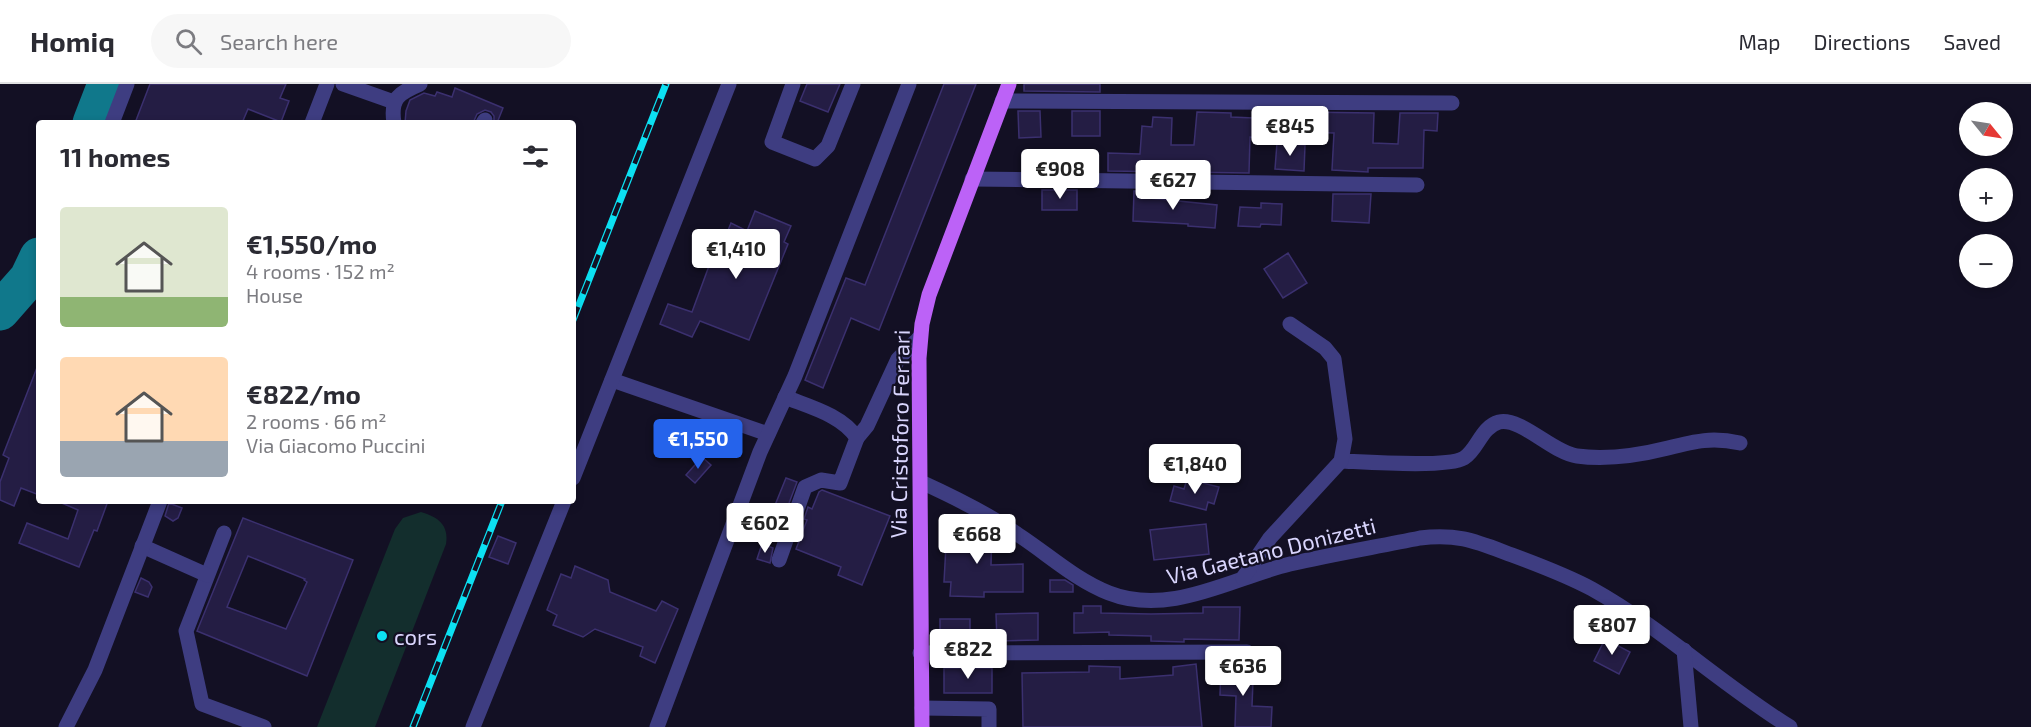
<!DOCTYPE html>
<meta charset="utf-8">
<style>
:root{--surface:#fff;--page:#f7f7f7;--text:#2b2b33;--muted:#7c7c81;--line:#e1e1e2;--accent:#2563eb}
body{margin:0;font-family:"Exo 2",sans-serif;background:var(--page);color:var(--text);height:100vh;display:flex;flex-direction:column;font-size:22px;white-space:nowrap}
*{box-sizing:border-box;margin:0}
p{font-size:20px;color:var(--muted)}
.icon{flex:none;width:33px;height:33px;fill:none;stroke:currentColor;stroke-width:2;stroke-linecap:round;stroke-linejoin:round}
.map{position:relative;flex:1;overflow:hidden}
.details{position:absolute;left:36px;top:36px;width:540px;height:384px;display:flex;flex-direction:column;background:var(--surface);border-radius:6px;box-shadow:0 3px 9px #0003}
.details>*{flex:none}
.needle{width:39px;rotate:120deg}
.fabs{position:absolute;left:1959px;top:18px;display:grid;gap:12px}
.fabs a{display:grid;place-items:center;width:54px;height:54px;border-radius:50%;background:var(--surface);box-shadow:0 3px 9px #0003;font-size:30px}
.price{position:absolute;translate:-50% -51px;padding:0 14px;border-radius:6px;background:#fff;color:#222;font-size:20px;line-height:39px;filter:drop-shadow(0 2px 3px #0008)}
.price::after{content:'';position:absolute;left:50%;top:36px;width:18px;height:14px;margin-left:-9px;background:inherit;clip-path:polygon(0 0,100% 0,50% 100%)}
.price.on{background:var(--accent);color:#fff}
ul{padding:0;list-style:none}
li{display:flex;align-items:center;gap:18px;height:150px;padding:0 24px}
li span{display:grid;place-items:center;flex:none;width:168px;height:120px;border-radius:6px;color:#555}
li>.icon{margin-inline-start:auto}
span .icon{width:72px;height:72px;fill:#fffc;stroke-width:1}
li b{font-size:26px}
h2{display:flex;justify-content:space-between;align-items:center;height:72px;padding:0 24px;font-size:26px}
header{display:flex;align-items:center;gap:36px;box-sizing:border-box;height:84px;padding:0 30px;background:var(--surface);border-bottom:2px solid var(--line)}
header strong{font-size:28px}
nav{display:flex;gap:33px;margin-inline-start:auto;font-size:21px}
.search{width:420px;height:54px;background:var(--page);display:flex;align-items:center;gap:15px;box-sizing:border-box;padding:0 21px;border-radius:33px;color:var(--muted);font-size:22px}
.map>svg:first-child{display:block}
</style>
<header>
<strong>Homiq</strong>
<div class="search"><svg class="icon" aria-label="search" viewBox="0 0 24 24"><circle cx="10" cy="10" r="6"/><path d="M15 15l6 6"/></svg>Search here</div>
<nav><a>Map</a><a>Directions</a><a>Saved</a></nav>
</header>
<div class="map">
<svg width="2031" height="643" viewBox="0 0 2031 643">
<rect width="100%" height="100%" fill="#131024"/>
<path fill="#132e2d" d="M421 428C438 433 449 441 446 460L375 643H317L395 445 403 434Z"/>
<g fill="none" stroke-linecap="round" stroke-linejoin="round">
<g stroke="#10788b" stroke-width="39">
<polyline points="92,39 107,0"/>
<polyline points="0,227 29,194 39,173"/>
</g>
</g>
<g fill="#241d44" stroke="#3b306f" stroke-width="1.5" fill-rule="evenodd">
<polygon points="150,0 286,0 280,14 289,17 281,38 248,25 242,39 135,39"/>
<polygon points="807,0 840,0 828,28 800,17"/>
<polygon points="944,0 976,0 879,246 851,234 823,304 805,296 846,194 865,201"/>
<polygon points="1024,0 1100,0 1100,8 1024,7"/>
<polygon points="455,4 503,24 497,39 494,39 494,32 491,28 485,26 477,30 473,39 405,39 406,27 410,16 424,9 435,12 437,8 452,13"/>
<polygon points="1018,27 1040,27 1041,53 1019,54"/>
<rect x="1072" y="27" width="28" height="25"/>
<polygon points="1197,28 1231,29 1231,33 1278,35 1277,54 1250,53 1249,89 1108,87 1108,69 1140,70 1142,42 1152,43 1153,33 1172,34 1171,61 1194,61"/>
<polygon points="1300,28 1374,29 1373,59 1398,60 1400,29 1438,29 1437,47 1424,46 1423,84 1368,84 1368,88 1332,86 1334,49 1299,48"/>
<polygon points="1277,59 1305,61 1304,87 1275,85"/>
<polygon points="1049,70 1081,72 1080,87 1049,86"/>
<rect x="1042" y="106" width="35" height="20"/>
<polygon points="1134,107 1150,107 1150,114 1217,121 1215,144 1188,142 1188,140 1133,137"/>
<polygon points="1333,110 1371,110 1369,139 1332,137"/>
<polygon points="1261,119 1282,120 1281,141 1261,140 1260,143 1238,142 1240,123 1261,124"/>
<polygon points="755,127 791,142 784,158 788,160 749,256 700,237 692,253 660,240 668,220 692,228 709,182 713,183 731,139 747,147"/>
<polygon points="1288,169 1307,199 1283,214 1264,185"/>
<polygon points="38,281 39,411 21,404 14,422 0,416 0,398 9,374 3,371"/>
<polygon points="702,373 711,381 695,399 686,391"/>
<polygon points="786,394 797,398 783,435 771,431"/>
<polygon points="1187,395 1219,403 1214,420 1208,418 1206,426 1170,417 1174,402 1184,405"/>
<polygon points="822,406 890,432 862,501 838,491 841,483 796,465 807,436 804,435 808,423 812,425 819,408"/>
<polygon points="57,417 108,417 97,447 94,446 79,483 19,459 27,439 68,455 78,426"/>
<polygon points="169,419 182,424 178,434 173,437 165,432"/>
<path d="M243 434 353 476 307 592 197 547ZM248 472 305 495 304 496 307 498 286 545 227 523Z"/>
<polygon points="1206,440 1209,470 1154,476 1150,446"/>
<polygon points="947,443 992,445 991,481 1023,480 1023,508 984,508 984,513 950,512 951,498 944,498"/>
<polygon points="498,452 516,459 508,480 489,473"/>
<polygon points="762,460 773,464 770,479 757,475"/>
<polygon points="575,482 608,496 610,508 656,527 662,517 678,525 655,579 640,572 643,563 595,545 583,553 553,541 557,531 547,526 561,490 571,494"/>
<polygon points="141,494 149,498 152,503 148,513 135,508"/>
<polygon points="1050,496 1065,496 1073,501 1073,508 1050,508"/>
<polygon points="1083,522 1101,522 1101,529 1151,530 1203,529 1203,523 1240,523 1239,556 1184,555 1184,558 1151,557 1151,552 1109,551 1109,548 1074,549 1074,529 1083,529"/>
<polygon points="1038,529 1038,556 997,557 996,530"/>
<rect x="940" y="535" width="30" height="20"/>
<polygon points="1605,555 1630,568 1619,590 1594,577"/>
<polygon points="1196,580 1202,643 1023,643 1022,589 1089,588 1089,582 1120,583 1120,595 1173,591 1173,583"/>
<polygon points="1221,580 1247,581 1246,597 1253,597 1252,622 1272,623 1271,643 1235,643 1236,612 1220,611"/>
<rect x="944" y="584" width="48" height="25"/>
</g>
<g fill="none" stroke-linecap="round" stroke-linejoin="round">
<g stroke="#3e3d81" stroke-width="15">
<polyline points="343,0 394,18"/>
<polyline points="793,0 772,58 815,75 828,62 853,0"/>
<polyline points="1002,17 1452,19"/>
<polyline points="112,39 127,0"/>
<polyline points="312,39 327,0"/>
<path d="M394 39C390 14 399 9 420 0"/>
<polyline points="483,39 485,36"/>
<polyline points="972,95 1417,101"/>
<polyline points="612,296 768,350"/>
<polyline points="857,354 867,342 898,275 920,253"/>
<path d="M1341 377C1365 378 1448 384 1464 374 1478 365 1481 343 1499 338 1521 333 1553 369 1577 372 1606 376 1640 371 1668 364 1696 357 1712 353 1740 359"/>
<polyline points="573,394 729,0"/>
<path d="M921 398C954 413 987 429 1017 450 1048 470 1074 495 1109 509 1170 533 1232 494 1290 480 1333 470 1376 463 1420 454 1458 449 1477 458 1512 471 1539 481 1566 491 1592 505 1662 544 1722 601 1790 643"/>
<polyline points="224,449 186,547 202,620 264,643"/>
<polyline points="142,462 207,491"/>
<path d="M779 476 805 403 821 396 840 399 857 354C842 331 810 323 785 313"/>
<polyline points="1243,494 1270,454 1341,377 1345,355 1334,275 1325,264 1290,240"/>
<polyline points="1684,566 1691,643"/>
<polyline points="920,569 1247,568"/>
<polyline points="922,624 989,625 989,643"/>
<polyline points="66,643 95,586 160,417"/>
<polyline points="473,643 564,417"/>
<polyline points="657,643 760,368 795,292 909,0"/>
</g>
<polyline stroke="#bc62f7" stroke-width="15" points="922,643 919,274 922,240 929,211 1009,0"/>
<g stroke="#0ce0f2" stroke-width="7">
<g id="rail">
<polyline points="573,236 666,0"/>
<polyline points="413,643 502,417"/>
</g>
</g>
<use href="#rail" stroke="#131024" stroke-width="4.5" stroke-dasharray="14" stroke-linecap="butt"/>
</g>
<circle fill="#0ce0f2" stroke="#131024" stroke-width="2" cx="382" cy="552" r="6"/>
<g text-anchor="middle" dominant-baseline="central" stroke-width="4.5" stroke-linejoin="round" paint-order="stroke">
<g font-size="22" fill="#d9d5fd" stroke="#131024">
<text transform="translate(899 350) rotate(-89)">Via Cristoforo Ferrari</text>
<text transform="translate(1271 466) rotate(-14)">Via Gaetano Donizetti</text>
</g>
<g font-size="22" fill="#d9d5fd" stroke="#131024" text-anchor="start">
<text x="394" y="552">cors</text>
</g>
</g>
</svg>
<div class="fabs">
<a><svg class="needle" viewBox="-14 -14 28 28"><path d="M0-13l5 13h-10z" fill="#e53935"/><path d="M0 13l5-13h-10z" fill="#7c7c81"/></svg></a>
<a>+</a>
<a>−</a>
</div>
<b class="price" style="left:1290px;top:73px">€845</b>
<b class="price" style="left:1060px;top:116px">€908</b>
<b class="price" style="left:1173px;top:127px">€627</b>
<b class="price" style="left:736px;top:196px">€1,410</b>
<b class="price on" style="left:698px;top:386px">€1,550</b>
<b class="price" style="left:1195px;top:411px">€1,840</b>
<b class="price" style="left:765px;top:470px">€602</b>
<b class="price" style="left:977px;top:481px">€668</b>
<b class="price" style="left:1612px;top:572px">€807</b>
<b class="price" style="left:968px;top:596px">€822</b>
<b class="price" style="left:1243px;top:613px">€636</b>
<section class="details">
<h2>11 homes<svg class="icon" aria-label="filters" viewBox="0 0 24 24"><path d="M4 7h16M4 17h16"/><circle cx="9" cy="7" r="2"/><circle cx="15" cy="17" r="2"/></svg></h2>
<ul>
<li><span style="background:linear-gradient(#dfe7d0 75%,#8fb573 0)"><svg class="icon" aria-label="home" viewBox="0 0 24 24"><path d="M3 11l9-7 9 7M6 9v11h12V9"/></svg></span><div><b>€1,550/mo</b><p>4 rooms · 152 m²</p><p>House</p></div></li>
<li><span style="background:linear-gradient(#ffd9b3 70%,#9aa5b1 0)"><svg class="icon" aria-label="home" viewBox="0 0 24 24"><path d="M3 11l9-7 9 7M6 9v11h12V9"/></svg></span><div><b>€822/mo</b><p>2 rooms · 66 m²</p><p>Via Giacomo Puccini</p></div></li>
</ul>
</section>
</div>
